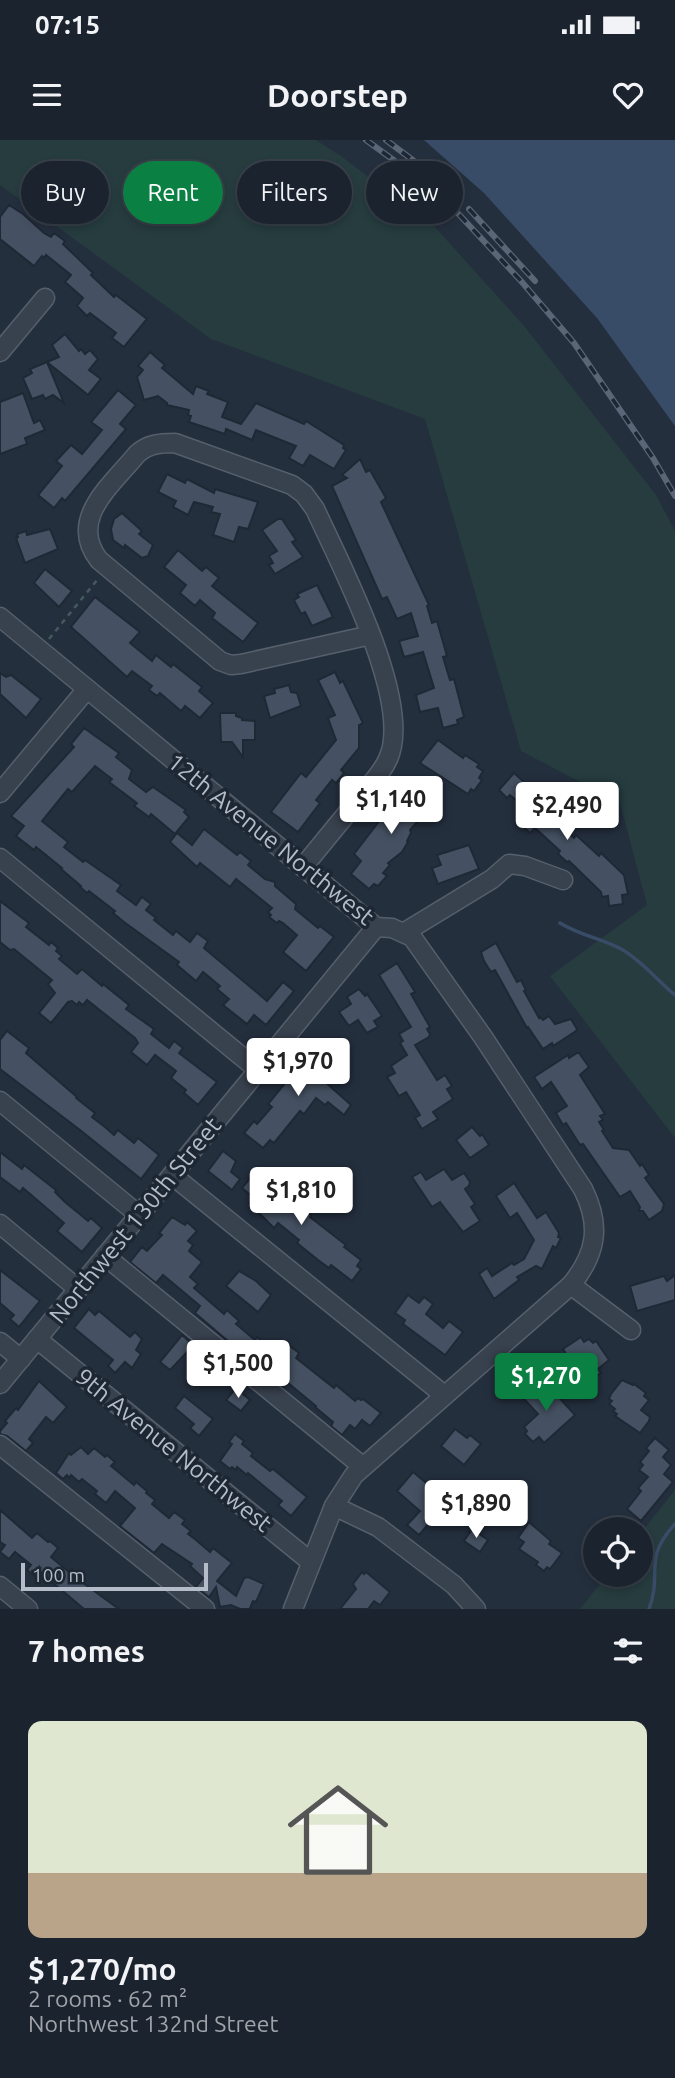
<!DOCTYPE html>
<meta charset="utf-8">
<style>
:root{--surface:#1b232e;--page:#242b36;--text:#f1f3f6;--muted:#a0a4aa;--line:#39404a;--accent:#0b8043}
body{margin:0;font-family:Ubuntu,sans-serif;background:var(--page);color:var(--text);height:100vh;display:flex;flex-direction:column;font-size:26px;white-space:nowrap}
*{box-sizing:border-box;margin:0}
p{font-size:23px;color:var(--muted)}
.icon{flex:none;width:38px;height:38px;fill:none;stroke:currentColor;stroke-width:2;stroke-linecap:round;stroke-linejoin:round}
.map{position:relative;height:1469px;overflow:hidden}
.drawer{display:flex;flex-direction:column;background:var(--surface);flex:1}
.drawer>*{flex:none}
.banner{position:absolute;left:21px;top:21px;width:634px;height:63px;display:flex;gap:14px}
.tools{position:absolute;left:583px;top:1377px;display:grid;gap:14px}
.tools a{display:grid;place-items:center;width:70px;height:70px;border-radius:50%;background:var(--surface);box-shadow:0 4px 10px #0003,0 0 0 2px var(--line);font-size:35px}
.scale{position:absolute;left:21px;bottom:18px;width:187px;box-sizing:border-box;padding-left:7px;border:4px solid #b4bcc9;border-top:0;font-size:19px;line-height:24px;white-space:nowrap;color:#b4bcc9;-webkit-text-stroke:5px #1d2633;paint-order:stroke}
.price{position:absolute;translate:-50% -60px;padding:0 16px;border-radius:7px;background:#fff;color:#222;font-size:23px;line-height:46px;filter:drop-shadow(0 2px 4px #0008)}
.price::after{content:'';position:absolute;left:50%;top:42px;width:21px;height:16px;margin-left:-10px;background:inherit;clip-path:polygon(0 0,100% 0,50% 100%)}
.price.on{background:var(--accent);color:#fff}
ul{padding:0;list-style:none}
li{display:grid;align-content:center;gap:14px;height:371px;padding:0 28px}
li span{display:grid;place-items:center;height:217px;border-radius:14px;color:#555}
li>.icon{margin-inline-start:auto}
span .icon{width:126px;height:126px;fill:#fffc;stroke-width:1}
li b{font-size:30px}
h2{display:flex;justify-content:space-between;align-items:center;height:84px;padding:0 28px;font-size:30px}
.chip{padding:0 24px;border-radius:32px;background:var(--surface);box-shadow:0 4px 10px #0003,0 0 0 2px var(--line);font-size:24px;line-height:63px}
.chip.on{background:var(--accent);color:#fff}
.status{display:flex;justify-content:space-between;align-items:center;height:49px;padding:0 35px;background:var(--surface);direction:ltr}
.status svg{height:19px;fill:currentColor}
header{display:flex;justify-content:space-between;align-items:center;height:91px;padding:0 28px;background:var(--surface);font-size:32px;font-weight:600}
.map>svg:first-child{display:block}
</style>
<div class="status"><b>07:15</b><svg viewBox="0 0 49 12"><path d="M0 12V9h3v3zM5 12V6h3v6zM10 12V3h3v9zM15 12V0h3v12zM26 1h20v11H26zM47 4h2v5h-2z"/></svg></div>
<header><svg class="icon" aria-label="menu" viewBox="0 0 24 24"><path d="M4 6h16M4 12h16M4 18h16"/></svg>Doorstep<svg class="icon" aria-label="heart" viewBox="0 0 24 24"><path d="M12 20l-8-8c-3-5 5-10 8-4 3-6 11-1 8 4z"/></svg></header>
<div class="map">
<svg width="675" height="1469" viewBox="0 0 675 1469">
<rect width="100%" height="100%" fill="#242f3e"/>
<g fill="#263c3f">
<polygon points="0,0 316,0 341,16 435,87 525,187 656,355 675,391 675,998 550,836 647,765 620,663 521,611 425,279 211,199 0,45"/>
<polygon points="675,1350 675,1469 580,1469 607,1435 640,1435 641,1393"/>
</g>
<polygon fill="#394c67" points="424,0 675,0 675,286 597,178 484,53"/>
<g fill="none" stroke-linecap="round" stroke-linejoin="round">
<g stroke="#394c67" stroke-width="3.5">
<path d="M560 783C581 796 601 798 621 809 640 819 658 841 675 855"/>
<path d="M649 1469C663 1431 642 1420 675 1384"/>
</g>
</g>
<g fill="#455162" stroke="#1f2835" stroke-width="2">
<polygon points="9,65 23,74 44,93 51,97 54,93 65,101 63,104 93,133 91,135 114,157 116,155 147,179 124,207 112,198 116,193 90,173 87,176 77,166 83,158 65,142 71,135 46,115 44,118 42,116 34,126 0,99 0,77"/>
<polygon points="65,194 79,211 81,209 85,214 90,210 98,219 89,230 101,239 88,255 47,222 59,217 52,205"/>
<polygon points="150,212 165,225 162,228 193,254 196,246 209,251 207,254 228,262 222,277 241,284 256,263 304,284 306,281 344,305 343,308 346,310 334,329 310,315 303,326 289,318 296,306 256,290 252,300 226,289 225,294 189,282 191,276 188,275 189,270 167,265 167,263 158,256 144,260 137,237 143,230 138,226"/>
<polygon points="47,222 64,263 53,255 45,259 43,255 32,259 23,238 32,233 30,229"/>
<polygon points="118,250 136,265 120,284 126,289 65,361 62,358 54,368 38,355 62,326 56,321 71,305 82,314 102,290 91,282"/>
<polygon points="23,253 34,283 40,280 45,290 25,298 27,304 0,314 0,262"/>
<polygon points="360,319 366,332 370,330 386,358 381,362 429,465 427,466 432,483 437,481 447,516 443,517 450,540 454,539 464,577 457,580 458,584 443,588 438,568 420,572 416,555 434,548 423,512 404,517 399,501 418,496 411,473 397,479 387,457 382,459 332,346 347,338 342,335"/>
<polygon points="167,334 185,343 187,339 214,353 215,349 258,362 248,389 239,387 234,402 213,395 220,374 211,372 213,367 194,362 188,375 173,367 176,361 158,352"/>
<polygon points="122,373 142,391 139,394 153,405 148,416 142,418 125,405 124,408 113,400 111,389 114,379"/>
<polygon points="278,379 282,379 296,400 292,402 303,417 275,434 269,425 273,423 269,416 277,411 262,390"/>
<polygon points="50,389 58,409 25,423 16,398 18,397 17,394 26,391 27,395"/>
<polygon points="178,410 202,431 206,427 219,438 212,446 258,483 243,502 212,478 215,473 200,460 195,466 180,453 186,445 164,427"/>
<polygon points="45,429 72,451 59,467 34,443"/>
<polygon points="317,445 333,477 312,486 305,472 301,474 294,460 299,457 297,454"/>
<polygon points="95,457 140,492 130,503 152,521 156,515 171,527 173,524 202,547 199,551 213,563 200,578 185,566 181,571 160,553 157,556 149,550 152,546 132,531 127,537 71,487"/>
<polygon points="335,532 340,543 343,541 363,583 359,585 359,608 341,630 344,633 336,643 332,640 316,660 320,663 298,692 271,672 301,633 306,637 336,600 328,578 335,575 318,540"/>
<polygon points="0,533 6,537 11,535 41,559 26,578 0,554"/>
<polygon points="289,545 291,552 297,553 301,566 270,578 264,556 275,553 274,549"/>
<polygon points="220,573 236,573 236,576 242,578 242,580 255,581 255,600 243,600 243,617 232,602 221,602"/>
<polygon points="84,588 119,613 116,617 132,630 129,639 146,652 153,647 186,670 184,672 189,677 175,694 151,674 149,677 134,666 137,663 109,642 112,639 95,626 72,652 68,649 42,681 68,702 64,707 83,722 85,720 121,745 117,751 136,765 142,757 151,764 146,770 156,778 154,780 173,795 176,791 190,802 197,793 208,801 204,808 267,861 283,842 294,851 266,885 254,875 247,884 223,865 229,859 217,849 220,846 203,832 196,841 177,825 179,822 124,782 113,773 115,771 89,751 87,753 80,747 81,746 61,729 62,728 36,707 34,710 16,696 24,686 11,676 74,607 71,604"/>
<polygon points="438,600 463,618 465,615 479,624 477,627 483,631 479,638 482,640 474,651 471,649 468,654 420,623"/>
<polygon points="514,633 552,667 548,675 574,698 576,695 599,716 601,713 624,735 628,754 622,755 623,764 609,766 608,756 602,757 601,752 569,721 567,722 558,714 560,711 535,688 530,693 520,684 529,674 523,670 525,668 510,655 507,658 499,650"/>
<polygon points="415,641 426,650 424,652 434,661 433,664 410,690 411,693 407,701 408,702 402,712 388,723 390,725 383,733 387,736 378,746 374,744 369,749 351,734 361,721 354,714 400,654 403,656"/>
<polygon points="204,689 237,715 240,712 251,721 248,725 265,739 275,742 275,746 296,764 295,769 318,788 320,786 334,797 306,831 283,812 297,795 283,783 279,781 277,783 269,777 271,775 268,772 272,768 236,739 230,747 200,723 197,727 170,702 177,693 192,705"/>
<polygon points="469,705 479,729 438,744 432,728 441,725 437,715"/>
<polygon points="0,761 29,783 26,787 49,805 51,802 58,808 56,811 62,816 59,819 77,834 82,829 102,846 103,844 129,865 126,869 154,889 151,894 169,908 174,901 183,908 179,913 217,942 198,965 184,953 186,950 171,938 176,931 155,915 147,925 131,912 138,903 135,898 87,860 83,865 79,862 77,865 72,861 68,862 51,883 39,873 55,853 48,844 52,840 14,809 10,810 0,802"/>
<polygon points="496,803 517,842 521,840 526,850 524,851 539,878 540,877 543,880 549,876 555,884 571,879 577,889 576,891 553,906 552,903 543,909 528,887 527,888 495,830 491,832 484,821 481,812"/>
<polygon points="397,823 415,852 411,854 430,887 427,889 430,894 429,897 415,905 437,940 445,935 452,946 447,949 453,959 433,972 438,979 422,989 415,978 420,975 406,952 399,956 387,937 395,933 391,926 407,915 400,903 403,901 399,894 411,887 379,835"/>
<polygon points="359,849 365,856 367,854 382,876 374,881 378,887 367,893 358,880 349,886 339,872 351,864 347,857"/>
<polygon points="7,891 29,908 26,913 77,957 76,958 95,973 92,977 105,987 114,995 118,990 134,1003 138,998 159,1015 141,1039 80,990 0,929 0,900"/>
<polygon points="317,904 328,914 324,919 327,922 324,925 332,932 324,941 351,965 344,975 328,962 325,965 316,958 304,974 300,971 274,1003 270,1000 263,1008 244,993 254,981 257,984 272,967 268,964"/>
<polygon points="577,913 579,913 589,927 580,935 605,974 600,976 603,980 599,982 604,990 602,991 613,1008 629,1010 640,1026 642,1024 649,1035 645,1038 664,1064 662,1071 649,1080 643,1071 639,1071 640,1067 630,1051 620,1057 583,1004 580,1005 566,983 563,985 556,973 567,966 551,942 542,949 534,937 568,915 569,918"/>
<polygon points="472,987 480,996 482,994 489,1005 470,1018 456,1000"/>
<polygon points="223,1011 236,1021 231,1032 240,1039 232,1050 208,1031"/>
<polygon points="0,1012 22,1029 24,1025 56,1050 55,1052 65,1062 88,1081 91,1078 102,1088 82,1112 57,1091 64,1083 23,1048 20,1052 0,1037"/>
<polygon points="444,1029 452,1040 464,1033 470,1042 469,1046 465,1049 475,1064 471,1067 480,1081 463,1092 440,1062 432,1067 412,1037 421,1032 426,1040"/>
<polygon points="255,1032 292,1063 294,1060 304,1068 311,1075 310,1077 346,1105 344,1107 361,1120 357,1126 361,1129 352,1141 331,1125 329,1128 318,1120 297,1103 299,1100 278,1083 274,1088 249,1063 254,1058 242,1048"/>
<polygon points="514,1043 537,1078 546,1072 559,1093 558,1097 561,1098 556,1108 553,1106 542,1129 536,1126 517,1137 519,1140 494,1159 479,1134 487,1128 492,1136 512,1123 514,1125 524,1119 534,1100 517,1073 510,1078 496,1056"/>
<polygon points="172,1077 185,1085 187,1082 197,1091 188,1101 193,1105 189,1111 202,1122 190,1137 198,1144 194,1148 224,1174 227,1170 239,1181 236,1184 255,1200 257,1197 275,1212 283,1201 299,1213 296,1218 334,1248 336,1245 355,1261 358,1258 361,1260 363,1259 381,1273 370,1286 362,1280 355,1289 350,1285 342,1295 331,1286 333,1282 315,1267 316,1266 288,1243 283,1247 272,1238 277,1232 259,1219 255,1224 195,1173 200,1166 163,1135 156,1143 130,1122 142,1107 147,1111 162,1095 159,1093"/>
<polygon points="0,1130 40,1161 19,1187 10,1179 14,1175 0,1163"/>
<polygon points="239,1131 256,1141 271,1155 258,1172 226,1146"/>
<polygon points="675,1135 675,1160 637,1171 630,1146 664,1136 667,1141"/>
<polygon points="408,1155 419,1163 424,1157 433,1164 426,1174 443,1188 449,1181 463,1192 445,1215 403,1184 405,1180 395,1173"/>
<polygon points="89,1169 95,1175 99,1171 130,1197 135,1192 142,1199 136,1210 141,1214 132,1228 125,1222 115,1233 108,1226 113,1220 74,1188"/>
<polygon points="182,1195 191,1203 189,1205 192,1207 170,1230 160,1222"/>
<polygon points="581,1197 584,1202 589,1199 593,1203 596,1201 609,1220 598,1229 601,1233 585,1244 563,1209"/>
<polygon points="622,1240 633,1245 634,1244 646,1253 644,1256 649,1260 641,1270 650,1277 649,1281 640,1293 615,1276 617,1274 613,1271 615,1269 609,1264 612,1261 609,1259 611,1254"/>
<polygon points="39,1241 67,1267 53,1283 46,1277 29,1299 33,1303 26,1311 7,1296 0,1294 0,1291 7,1283 5,1281 16,1268 18,1270"/>
<polygon points="544,1241 575,1275 544,1303 539,1297 533,1302 525,1294 527,1291 524,1287 538,1274 524,1259"/>
<polygon points="236,1248 250,1260 241,1271 226,1260"/>
<polygon points="184,1256 213,1279 199,1296 190,1288 194,1284 175,1268"/>
<polygon points="455,1289 467,1298 470,1295 481,1304 464,1325 441,1306"/>
<polygon points="235,1294 244,1301 242,1304 253,1313 251,1316 270,1331 273,1329 307,1357 291,1376 278,1365 282,1361 248,1333 247,1335 237,1327 236,1330 232,1327 230,1329 220,1321 232,1304 229,1302"/>
<polygon points="655,1298 669,1310 663,1317 671,1325 664,1334 673,1342 641,1381 627,1369 641,1351 638,1348 648,1337 639,1330 643,1325 640,1322 649,1311 646,1308"/>
<polygon points="81,1307 88,1314 94,1308 105,1317 107,1315 115,1322 111,1326 134,1345 136,1342 147,1351 146,1353 155,1360 152,1364 169,1378 174,1372 185,1380 182,1384 191,1391 188,1394 196,1400 210,1412 213,1408 232,1423 217,1441 236,1456 244,1438 248,1437 264,1444 256,1462 253,1461 250,1468 252,1469 240,1469 231,1465 220,1467 216,1447 209,1457 196,1447 203,1438 190,1426 192,1424 162,1404 154,1413 120,1386 135,1368 115,1351 106,1363 95,1354 97,1351 82,1339 79,1342 71,1335 69,1338 67,1335 63,1339 56,1333 69,1313 71,1315"/>
<polygon points="413,1332 448,1361 419,1395 407,1385 420,1371 397,1351"/>
<polygon points="0,1370 32,1398 37,1393 48,1402 50,1401 58,1408 51,1417 69,1432 72,1429 81,1436 79,1440 119,1469 84,1469 39,1431 35,1436 27,1430 31,1425 15,1412 9,1419 0,1412 5,1405 0,1402"/>
<polygon points="529,1382 551,1401 549,1404 562,1413 550,1429 547,1427 544,1431 536,1425 538,1422 519,1409 524,1402 518,1398"/>
<polygon points="472,1389 488,1400 480,1412 464,1401"/>
<polygon points="362,1432 364,1434 366,1432 390,1452 380,1465 374,1461 368,1469 340,1469 356,1449 353,1444"/>
</g>
<g fill="none" stroke-linecap="round" stroke-linejoin="round">
<g stroke="#565f6c" stroke-width="21">
<g id="minor">
<polyline points="0,212 45,158"/>
<path d="M0 477 376 787 392 788 412 797 483 897 583 1049C601 1085 597 1113 571 1145L354 1335 334 1366 293 1469"/>
<polyline points="0,653 87,549"/>
<polyline points="0,718 258,930"/>
<path d="M303 727C321 705 339 683 357 661 367 648 381 635 388 619 414 563 340 424 315 369L304 354 292 345 175 303C160 303 148 304 137 314 112 345 67 379 99 420L220 521 231 525 241 524 371 495"/>
<polyline points="405,792 492,739 509,724 525,726 563,740"/>
<polyline points="0,961 139,1075"/>
<polyline points="172,1035 444,1255"/>
<polyline points="0,1084 78,1149"/>
<polyline points="105,1116 362,1326"/>
<polyline points="571,1145 631,1190"/>
<polyline points="37,1199 311,1422"/>
<polyline points="0,1202 21,1219"/>
<polyline points="0,1244 376,787"/>
<polyline points="0,1305 205,1469"/>
<polyline points="334,1366 378,1387 454,1445 476,1469"/>
<polyline points="0,1446 28,1469"/>
</g>
</g>
<polyline stroke="#44595c" stroke-width="2.5" stroke-dasharray="5 5" stroke-linecap="butt" points="49,499 98,439"/>
<use href="#minor" stroke="#38414e" stroke-width="18"/>
<g stroke="#5a6575" stroke-width="6">
<g id="rail">
<polyline points="366,0 439,53 521,141 574,203 653,318 675,356"/>
<polyline points="386,0 414,21"/>
<polyline points="469,69 535,141"/>
</g>
</g>
<use href="#rail" stroke="#1d2633" stroke-width="3.5" stroke-dasharray="10" stroke-linecap="butt"/>
</g>
<g text-anchor="middle" dominant-baseline="central" stroke-width="7" stroke-linejoin="round" paint-order="stroke">
<g font-size="24" fill="#b4bcc9" stroke="#1d2633">
<text transform="translate(271 699) rotate(39)">12th Avenue Northwest</text>
<text transform="translate(135 1080) rotate(-51)">Northwest 130th Street</text>
<text transform="translate(174 1310) rotate(39)">9th Avenue Northwest</text>
</g>
</g>
</svg>
<div class="tools">
<a><svg class="icon" aria-label="locate" viewBox="0 0 24 24"><circle cx="12" cy="12" r="6"/><path d="M12 2v4M12 18v4M2 12h4M18 12h4"/></svg></a>
</div>
<div class="scale">100 m</div>
<b class="price" style="left:391px;top:696px">$1,140</b>
<b class="price" style="left:567px;top:702px">$2,490</b>
<b class="price" style="left:298px;top:958px">$1,970</b>
<b class="price" style="left:301px;top:1087px">$1,810</b>
<b class="price" style="left:238px;top:1260px">$1,500</b>
<b class="price on" style="left:546px;top:1273px">$1,270</b>
<b class="price" style="left:476px;top:1400px">$1,890</b>
<div class="banner">
<a class="chip">Buy</a>
<a class="chip on">Rent</a>
<a class="chip">Filters</a>
<a class="chip">New</a>
</div>
</div>
<section class="drawer">
<h2>7 homes<svg class="icon" aria-label="filters" viewBox="0 0 24 24"><path d="M4 7h16M4 17h16"/><circle cx="9" cy="7" r="2"/><circle cx="15" cy="17" r="2"/></svg></h2>
<ul>
<li><span style="background:linear-gradient(#dfe7d0 70%,#b9a48a 0)"><svg class="icon" aria-label="home" viewBox="0 0 24 24"><path d="M3 11l9-7 9 7M6 9v11h12V9"/></svg></span><div><b>$1,270/mo</b><p>2 rooms · 62 m²</p><p>Northwest 132nd Street</p></div></li>
</ul>
</section>
